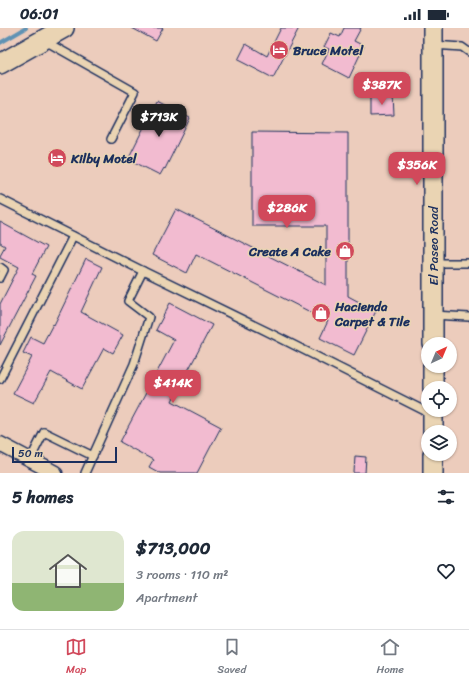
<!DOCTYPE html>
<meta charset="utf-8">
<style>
:root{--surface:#fff;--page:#f2f2f3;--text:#1f2937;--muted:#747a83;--line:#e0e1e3;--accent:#d1495b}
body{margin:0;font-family:Sriracha,sans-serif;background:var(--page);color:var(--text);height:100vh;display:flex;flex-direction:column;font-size:15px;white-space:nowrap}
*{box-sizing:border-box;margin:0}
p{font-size:13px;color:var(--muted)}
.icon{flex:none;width:22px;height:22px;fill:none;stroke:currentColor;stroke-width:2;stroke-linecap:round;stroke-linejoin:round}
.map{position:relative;height:445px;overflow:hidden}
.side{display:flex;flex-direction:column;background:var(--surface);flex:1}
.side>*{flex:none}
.needle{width:26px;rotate:44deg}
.fabs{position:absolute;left:421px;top:309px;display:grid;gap:8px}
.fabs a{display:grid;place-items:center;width:36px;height:36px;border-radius:50%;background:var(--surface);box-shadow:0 1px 3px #0004;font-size:20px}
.scale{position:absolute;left:12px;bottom:10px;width:105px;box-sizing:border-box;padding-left:4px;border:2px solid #1b2f5e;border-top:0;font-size:11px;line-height:14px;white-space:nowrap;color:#1b2f5e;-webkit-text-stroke:3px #ead4b3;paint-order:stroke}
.price{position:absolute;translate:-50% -34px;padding:0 9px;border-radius:8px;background:var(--accent);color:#fff;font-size:13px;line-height:26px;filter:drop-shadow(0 1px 2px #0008)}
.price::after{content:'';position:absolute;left:50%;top:24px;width:12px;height:9px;margin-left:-6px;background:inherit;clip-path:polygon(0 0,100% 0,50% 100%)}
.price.selected{background:#222;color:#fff}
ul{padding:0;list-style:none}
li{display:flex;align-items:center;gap:12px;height:100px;padding:0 12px}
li+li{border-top:1px solid var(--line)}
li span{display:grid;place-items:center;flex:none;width:112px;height:80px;border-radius:12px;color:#555}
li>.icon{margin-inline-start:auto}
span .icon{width:48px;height:48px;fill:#fffc;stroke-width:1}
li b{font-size:17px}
h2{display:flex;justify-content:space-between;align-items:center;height:48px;padding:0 12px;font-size:17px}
.status{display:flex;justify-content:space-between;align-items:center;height:28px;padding:0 20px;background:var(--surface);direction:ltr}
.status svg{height:11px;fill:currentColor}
.tabs{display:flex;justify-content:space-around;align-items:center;height:56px;border-top:1px solid var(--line);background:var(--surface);font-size:11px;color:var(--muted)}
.tabs a{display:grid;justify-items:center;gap:2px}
.tabs .selected{color:var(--accent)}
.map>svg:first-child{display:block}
</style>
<div class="status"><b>06:01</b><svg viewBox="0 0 49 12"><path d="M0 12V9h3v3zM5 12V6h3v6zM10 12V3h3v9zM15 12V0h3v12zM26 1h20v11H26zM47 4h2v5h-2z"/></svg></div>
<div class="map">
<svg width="469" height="445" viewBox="0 0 469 445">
<rect width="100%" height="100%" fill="#ecccbc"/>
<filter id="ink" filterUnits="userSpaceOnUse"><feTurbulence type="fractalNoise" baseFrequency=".025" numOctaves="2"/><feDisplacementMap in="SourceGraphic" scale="8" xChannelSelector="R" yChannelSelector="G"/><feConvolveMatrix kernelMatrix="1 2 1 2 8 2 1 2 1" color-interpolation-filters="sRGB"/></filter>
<g filter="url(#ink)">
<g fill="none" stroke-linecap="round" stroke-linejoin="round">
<polyline stroke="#5f92b4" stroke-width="4" points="0,15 26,0"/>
</g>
<g fill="#f2bbd0" stroke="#1b2f5e">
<polygon points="132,0 163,0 156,13"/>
<polygon points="281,0 299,0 273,50 238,32 246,16 267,28"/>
<polygon points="344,0 361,0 354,13 364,18 349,50 322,36 329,21 324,19 331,5 340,9"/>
<polygon points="370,68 393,68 394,87 370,88"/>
<polygon points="157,73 190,90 165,141 164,140 160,147 128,131"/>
<polygon points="252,104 348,105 348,268 376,283 354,327 320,310 328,293 196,226 187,245 152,227 176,181 326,257 326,198 252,198"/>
<polygon points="0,194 46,219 32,246 36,248 0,317 0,276 19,239 0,229 0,227 5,218 0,215"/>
<polygon points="86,231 102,239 81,284 123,307 113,325 104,320 82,361 51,344 34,375 13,365 32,329 23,325 31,309 43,315 53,296 54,297"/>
<polygon points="170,275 212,297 172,373 221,399 197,445 160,445 149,439 153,432 120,414 174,312 156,302"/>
<polygon points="355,428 366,429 365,445 354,445"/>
</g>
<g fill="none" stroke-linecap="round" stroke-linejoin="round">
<g stroke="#1b2f5e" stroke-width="10">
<g id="lane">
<polyline points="45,13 135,64 111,111"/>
<polyline points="433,17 462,19 469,24"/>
<polyline points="0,171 143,243 268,304 431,386"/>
<polyline points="433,235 469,235"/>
<polyline points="0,239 4,242 0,250"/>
<polyline points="433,287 469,289"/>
<polyline points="0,351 73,208"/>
<polyline points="30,432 44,404 93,428"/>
<polyline points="85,445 134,336 149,289 128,273 143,243"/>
</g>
</g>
<g stroke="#1b2f5e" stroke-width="17">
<polyline id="street" points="0,416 55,445"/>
</g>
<g stroke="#1b2f5e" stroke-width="22">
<g id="secondary">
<polyline points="0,36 64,0"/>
<polyline points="433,316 433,0"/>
<polyline points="433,360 433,338"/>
<polyline points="433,404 433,382"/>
<polyline points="433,426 433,445"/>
</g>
</g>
<use href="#lane" stroke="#ead4b3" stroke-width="7"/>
<use href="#street" stroke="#ead4b3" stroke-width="14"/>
<use href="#secondary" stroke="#ead4b3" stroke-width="19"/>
</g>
</g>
<defs>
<g id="hotel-disc" transform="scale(1)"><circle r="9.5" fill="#d1495b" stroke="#ead4b3"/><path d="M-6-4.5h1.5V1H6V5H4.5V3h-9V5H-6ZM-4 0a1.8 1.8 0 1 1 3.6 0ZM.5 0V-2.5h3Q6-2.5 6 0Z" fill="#fff"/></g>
<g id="shop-disc" transform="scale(1)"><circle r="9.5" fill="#d1495b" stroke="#ead4b3"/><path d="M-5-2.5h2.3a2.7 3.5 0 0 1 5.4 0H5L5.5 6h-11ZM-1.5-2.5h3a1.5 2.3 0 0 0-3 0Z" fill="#fff"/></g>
</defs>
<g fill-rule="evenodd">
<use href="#hotel-disc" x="279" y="22"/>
<use href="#hotel-disc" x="57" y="130"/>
<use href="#shop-disc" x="345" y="223"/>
<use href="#shop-disc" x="321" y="285"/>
</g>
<g text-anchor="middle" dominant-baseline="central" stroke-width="3" stroke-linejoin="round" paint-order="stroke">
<g font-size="13" font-weight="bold" fill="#1b2f5e" stroke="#ead4b3" text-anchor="start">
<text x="293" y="22">Bruce Motel</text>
<text x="71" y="130">Kilby Motel</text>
<text x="331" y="223" text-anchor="end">Create A Cake</text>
<text x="335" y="278">Hacienda<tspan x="335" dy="15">Carpet &amp; Tile</tspan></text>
</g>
<g font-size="13" fill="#1b2f5e" stroke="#ead4b3">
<text transform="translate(433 218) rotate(-90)">El Paseo Road</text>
</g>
</g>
</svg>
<div class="fabs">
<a><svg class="needle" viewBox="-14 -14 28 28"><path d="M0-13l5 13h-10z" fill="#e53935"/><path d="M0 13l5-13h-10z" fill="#747a83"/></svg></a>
<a><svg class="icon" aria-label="locate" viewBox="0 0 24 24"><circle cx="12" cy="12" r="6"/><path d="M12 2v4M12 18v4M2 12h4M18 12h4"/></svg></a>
<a><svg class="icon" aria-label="layers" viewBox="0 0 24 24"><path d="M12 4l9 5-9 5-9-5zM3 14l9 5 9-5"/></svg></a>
</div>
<div class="scale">50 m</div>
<b class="price" style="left:382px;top:78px">$387K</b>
<b class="price selected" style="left:159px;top:110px">$713K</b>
<b class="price" style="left:417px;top:158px">$356K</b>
<b class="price" style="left:287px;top:201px">$286K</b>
<b class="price" style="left:173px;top:376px">$414K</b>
</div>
<section class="side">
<h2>5 homes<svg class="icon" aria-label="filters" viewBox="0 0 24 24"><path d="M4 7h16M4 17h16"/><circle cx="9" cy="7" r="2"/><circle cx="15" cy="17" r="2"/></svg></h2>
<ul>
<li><span style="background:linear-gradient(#dfe7d0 65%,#8fb573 0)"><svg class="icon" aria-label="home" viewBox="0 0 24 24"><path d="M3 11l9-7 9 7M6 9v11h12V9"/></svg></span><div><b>$713,000</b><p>3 rooms · 110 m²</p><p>Apartment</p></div><svg class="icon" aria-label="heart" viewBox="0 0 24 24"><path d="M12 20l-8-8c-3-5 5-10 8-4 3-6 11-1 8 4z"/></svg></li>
</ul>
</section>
<nav class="tabs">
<a class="selected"><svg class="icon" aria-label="map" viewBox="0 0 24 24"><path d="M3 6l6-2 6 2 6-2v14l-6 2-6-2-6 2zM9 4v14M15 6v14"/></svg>Map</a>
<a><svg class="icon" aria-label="saved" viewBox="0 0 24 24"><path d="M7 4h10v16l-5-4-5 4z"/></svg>Saved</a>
<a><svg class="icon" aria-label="home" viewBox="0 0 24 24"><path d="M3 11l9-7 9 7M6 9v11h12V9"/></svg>Home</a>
</nav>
